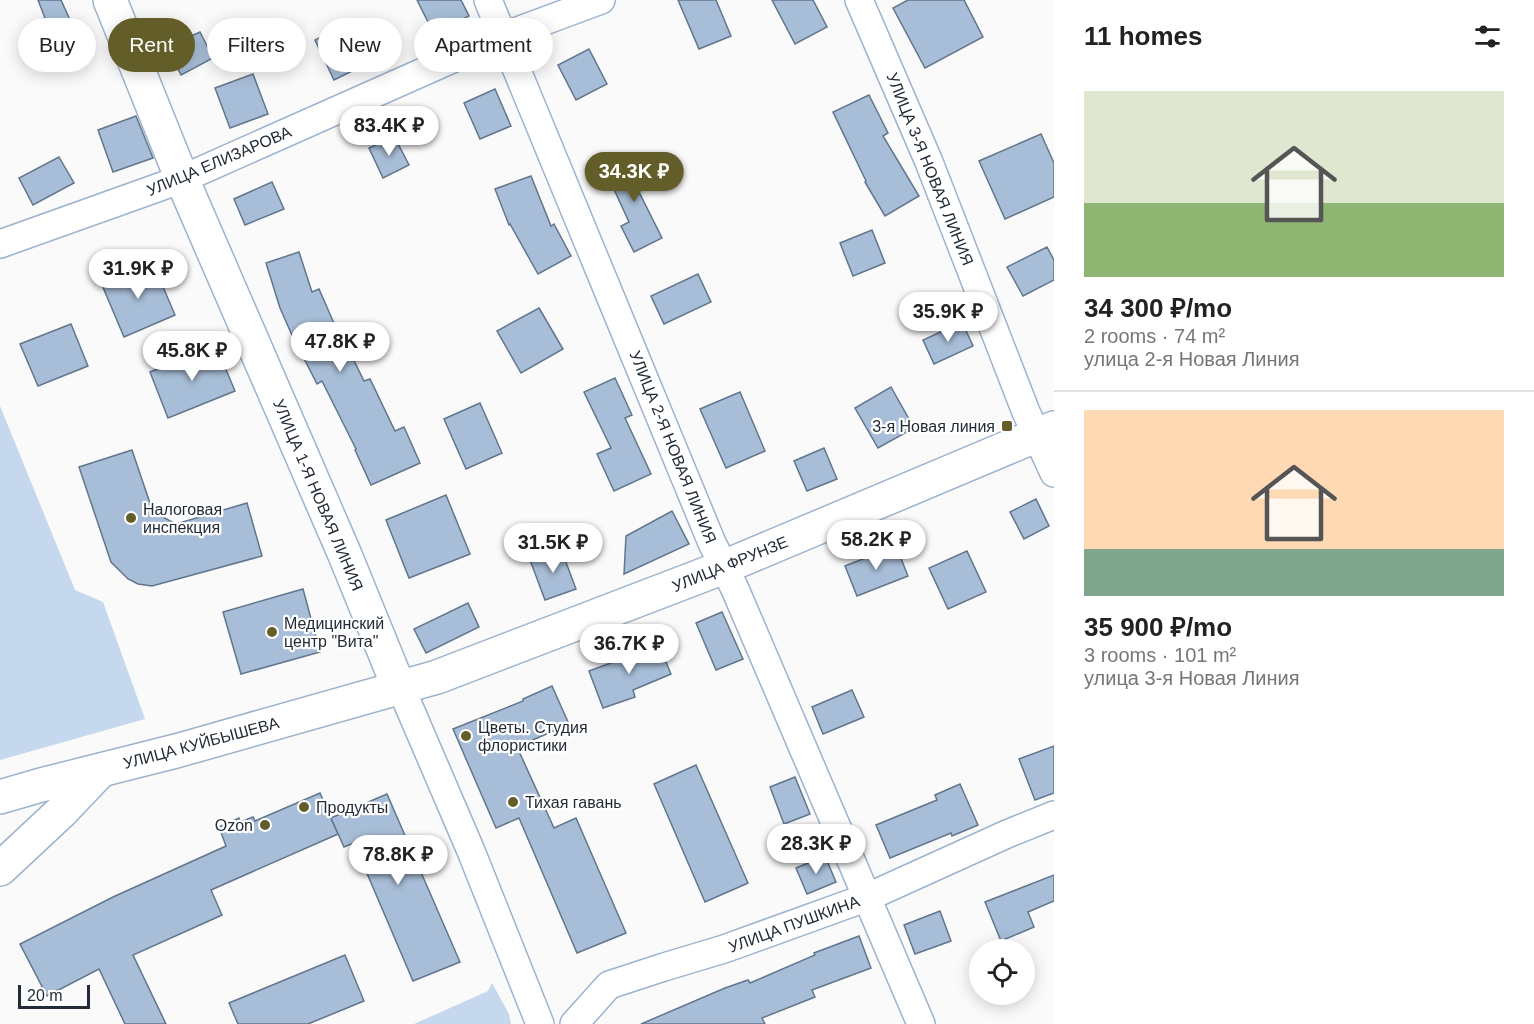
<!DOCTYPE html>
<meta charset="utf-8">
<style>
:root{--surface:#fff;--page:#f2f2f2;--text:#222;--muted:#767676;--line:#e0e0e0;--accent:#635d29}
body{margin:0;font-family:Arial,sans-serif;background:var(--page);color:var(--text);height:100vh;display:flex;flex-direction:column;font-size:22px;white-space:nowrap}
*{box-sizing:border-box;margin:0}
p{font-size:20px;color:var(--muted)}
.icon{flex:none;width:33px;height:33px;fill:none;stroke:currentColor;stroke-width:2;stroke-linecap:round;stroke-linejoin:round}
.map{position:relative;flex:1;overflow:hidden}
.side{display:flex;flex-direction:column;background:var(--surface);width:480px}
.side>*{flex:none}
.banner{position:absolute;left:18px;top:18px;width:570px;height:54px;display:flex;gap:12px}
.tools{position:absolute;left:969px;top:939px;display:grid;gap:12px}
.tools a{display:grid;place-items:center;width:66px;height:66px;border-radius:50%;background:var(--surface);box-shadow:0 3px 15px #0003;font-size:30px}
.scale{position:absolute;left:18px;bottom:15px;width:72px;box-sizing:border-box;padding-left:6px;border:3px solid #232c36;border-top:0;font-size:16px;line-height:21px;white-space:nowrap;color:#232c36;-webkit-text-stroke:4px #fff;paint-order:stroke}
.price{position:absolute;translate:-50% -51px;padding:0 14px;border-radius:21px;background:#fff;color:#222;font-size:20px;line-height:39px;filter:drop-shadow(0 2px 3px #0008)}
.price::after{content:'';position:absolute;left:50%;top:36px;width:18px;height:14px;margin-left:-9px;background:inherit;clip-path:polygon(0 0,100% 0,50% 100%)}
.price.on{background:var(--accent);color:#fff}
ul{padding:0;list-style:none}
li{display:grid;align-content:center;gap:12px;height:318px;padding:0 30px}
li+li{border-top:2px solid var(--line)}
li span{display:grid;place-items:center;height:186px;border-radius:0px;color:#555}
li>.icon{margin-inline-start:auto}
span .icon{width:108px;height:108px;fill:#fffc;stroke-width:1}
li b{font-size:26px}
h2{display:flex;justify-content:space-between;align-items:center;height:72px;padding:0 30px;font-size:26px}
.tag{padding:0 21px;border-radius:27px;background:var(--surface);box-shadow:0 3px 15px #0003;font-size:21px;line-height:54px}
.tag.on{background:var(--accent);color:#fff}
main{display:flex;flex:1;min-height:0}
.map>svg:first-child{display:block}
</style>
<main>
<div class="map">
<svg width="1054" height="1024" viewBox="0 0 1054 1024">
<rect width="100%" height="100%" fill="#fafafa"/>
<g fill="#c5d8ee">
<polygon points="0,406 75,590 103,602 145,719 0,760"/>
<polygon points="492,983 509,1014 511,1024 414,1024 488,991"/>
</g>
<g fill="#a8bed8" stroke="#61768d" stroke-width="1.5">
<polygon points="38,0 61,0 75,31 38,47 29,25 45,18"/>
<polygon points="417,0 461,0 469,16 434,34"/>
<polygon points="678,0 716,0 731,36 699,49"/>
<polygon points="772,0 813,0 827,27 795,44"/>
<polygon points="908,0 964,0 983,37 925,68 893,8"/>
<polygon points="356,20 375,60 334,80 315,40"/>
<polygon points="200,32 213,58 181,75 167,47"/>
<polygon points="589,49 607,84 576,100 558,65"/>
<polygon points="253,74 268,114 230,128 215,88"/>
<polygon points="495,89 511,126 480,139 464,103"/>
<polygon points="869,95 888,133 883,136 919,196 885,216 865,182 866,181 833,112"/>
<polygon points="136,116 153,158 113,172 98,130"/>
<polygon points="1041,134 1054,163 1054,197 1005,219 979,161"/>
<polygon points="394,136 409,165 383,178 369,148"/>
<polygon points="638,156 650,184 638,190 662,238 634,252 621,226 629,222 605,170"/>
<polygon points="59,157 74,183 33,205 19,178"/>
<polygon points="531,176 551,226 554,224 571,256 538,274 510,224 509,225 495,189"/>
<polygon points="272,182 284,209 245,225 234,199"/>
<polygon points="872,230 885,263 853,276 840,243"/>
<polygon points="1047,247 1054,260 1054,280 1023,296 1007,267"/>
<polygon points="299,252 312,292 319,289 340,337 342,336 364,381 370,379 395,431 404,427 420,463 371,485 355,450 356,449 322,381 317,384 291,333 280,308 266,263"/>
<polygon points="153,263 175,315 124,337 102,285"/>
<polygon points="698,274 711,302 664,324 651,296"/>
<polygon points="539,308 563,349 521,373 497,331"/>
<polygon points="962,322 973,346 934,364 923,340"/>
<polygon points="71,324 88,366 38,386 20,344"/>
<polygon points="216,346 235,391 168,418 150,372"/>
<polygon points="615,378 632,415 625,418 651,474 614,491 597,454 611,448 584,392"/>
<polygon points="891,387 914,428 878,448 855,408"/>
<polygon points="740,392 765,451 726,468 700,409"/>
<polygon points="480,403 502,453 466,469 444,419"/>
<polygon points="824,448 837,479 807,491 794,461"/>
<polygon points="132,450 153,512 176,524 247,503 262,556 152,586 138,584 128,579 111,562 79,467"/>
<polygon points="446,495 470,554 409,578 386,520"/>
<polygon points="1036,499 1049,526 1024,539 1010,512"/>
<polygon points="672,511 689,544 624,574 626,536"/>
<polygon points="896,546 908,576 857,596 845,566"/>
<polygon points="561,549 576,589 545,600 530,560"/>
<polygon points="967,551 986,592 948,609 929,568"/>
<polygon points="303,589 320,652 241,674 223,612"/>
<polygon points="468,603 479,627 426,653 414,629"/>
<polygon points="722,612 743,659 716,670 696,623"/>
<polygon points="658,643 671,674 633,690 635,697 603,708 589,671 638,653 637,652"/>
<polygon points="552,686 569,724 517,747 554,828 576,818 626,933 577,953 519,818 496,828 453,729 523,701 523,699"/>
<polygon points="852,690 864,717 823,734 812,707"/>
<polygon points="1054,746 1054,793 1035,800 1019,759"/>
<polygon points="696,765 748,883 705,902 654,784"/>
<polygon points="795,777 810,814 784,824 770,787"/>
<polygon points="960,784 978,825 952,836 951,833 890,858 876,825 937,800 935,795"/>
<polygon points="320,793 338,834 211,890 222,915 133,955 166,1024 125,1024 99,969 47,996 20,944 113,897 226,846 219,827 239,818 240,822 253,817 255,821"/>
<polygon points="387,794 460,962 413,981 354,843 344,847 331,818"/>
<polygon points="825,856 836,882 807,894 796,868"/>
<polygon points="1054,875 1054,901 1028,912 1034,927 1001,941 985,902"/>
<polygon points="940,911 951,941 915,954 904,925"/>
<polygon points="859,936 871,968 812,990 815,997 762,1018 765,1024 641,1024 725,988 748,980 750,983 815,955 814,953"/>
<polygon points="345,955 364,1001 308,1024 238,1024 229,1003"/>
</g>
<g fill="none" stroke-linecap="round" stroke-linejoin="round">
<g stroke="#9db3cc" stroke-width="30">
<g id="street">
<polyline points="488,0 712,543 735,589 921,1024"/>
<polyline points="859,0 929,162 1026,412 1054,473"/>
<polyline points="0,244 182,179 504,36 601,0"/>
<polyline points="401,688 471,851 540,1024"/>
<polyline points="574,1024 609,985 664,967 724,949 868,897 1007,834 1054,815"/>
</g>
</g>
<g stroke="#9db3cc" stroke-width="36">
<g id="secondary">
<polyline points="110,0 182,179 345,555 393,673 401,688"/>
<polyline points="0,797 41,785 176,751 437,677 724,567 1054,428"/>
<polyline points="0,869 61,812 101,770"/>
</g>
</g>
<use href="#street" stroke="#fff" stroke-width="27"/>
<use href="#secondary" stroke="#fff" stroke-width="33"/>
</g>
<g fill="#635d29" stroke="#fff" stroke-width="2">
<rect x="1001" y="420" width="12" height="12" rx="3"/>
<circle cx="131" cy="518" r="6"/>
<circle cx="272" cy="632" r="6"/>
<circle cx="466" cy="736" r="6"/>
<circle cx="513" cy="802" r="6"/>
<circle cx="304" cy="807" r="6"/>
<circle cx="265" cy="825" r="6"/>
</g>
<g text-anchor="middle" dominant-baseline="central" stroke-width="4.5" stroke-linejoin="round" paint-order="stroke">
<g font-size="16" fill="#232c36" stroke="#fff">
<text transform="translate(219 161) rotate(-23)">УЛИЦА ЕЛИЗАРОВА</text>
<text transform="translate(930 169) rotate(68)">УЛИЦА 3-Я НОВАЯ ЛИНИЯ</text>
<text transform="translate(673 447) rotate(68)">УЛИЦА 2-Я НОВАЯ ЛИНИЯ</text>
<text transform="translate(318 495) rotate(67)">УЛИЦА 1-Я НОВАЯ ЛИНИЯ</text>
<text transform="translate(730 564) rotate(-22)">УЛИЦА ФРУНЗЕ</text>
<text transform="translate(201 743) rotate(-15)">УЛИЦА КУЙБЫШЕВА</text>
<text transform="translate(794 924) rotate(-20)">УЛИЦА ПУШКИНА</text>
</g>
<g font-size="16" fill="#232c36" stroke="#fff" text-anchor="start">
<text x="995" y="426" text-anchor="end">3-я Новая линия</text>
<text x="143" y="509">Налоговая<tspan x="143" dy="18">инспекция</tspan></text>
<text x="284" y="623">Медицинский<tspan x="284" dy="18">центр "Вита"</tspan></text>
<text x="478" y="727">Цветы. Студия<tspan x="478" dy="18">флористики</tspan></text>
<text x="525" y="802">Тихая гавань</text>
<text x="316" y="807">Продукты</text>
<text x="253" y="825" text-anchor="end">Ozon</text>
</g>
</g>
</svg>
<div class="tools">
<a><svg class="icon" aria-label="locate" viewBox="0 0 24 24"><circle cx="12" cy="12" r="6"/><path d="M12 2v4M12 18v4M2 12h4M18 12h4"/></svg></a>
</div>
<div class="scale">20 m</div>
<b class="price" style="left:389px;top:157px">83.4K ₽</b>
<b class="price on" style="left:634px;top:203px">34.3K ₽</b>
<b class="price" style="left:138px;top:300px">31.9K ₽</b>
<b class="price" style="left:948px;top:343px">35.9K ₽</b>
<b class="price" style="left:340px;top:373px">47.8K ₽</b>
<b class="price" style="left:192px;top:382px">45.8K ₽</b>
<b class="price" style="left:876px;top:571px">58.2K ₽</b>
<b class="price" style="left:553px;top:574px">31.5K ₽</b>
<b class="price" style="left:629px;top:675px">36.7K ₽</b>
<b class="price" style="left:816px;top:875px">28.3K ₽</b>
<b class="price" style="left:398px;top:886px">78.8K ₽</b>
<div class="banner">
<a class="tag">Buy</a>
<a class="tag on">Rent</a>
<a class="tag">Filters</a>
<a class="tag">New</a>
<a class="tag">Apartment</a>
</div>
</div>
<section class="side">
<h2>11 homes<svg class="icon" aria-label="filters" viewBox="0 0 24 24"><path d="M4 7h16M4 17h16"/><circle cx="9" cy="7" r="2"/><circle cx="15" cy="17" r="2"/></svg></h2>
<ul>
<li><span style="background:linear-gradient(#dfe7d0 60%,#8fb573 0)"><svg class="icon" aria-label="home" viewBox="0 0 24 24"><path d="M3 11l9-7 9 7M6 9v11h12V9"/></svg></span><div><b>34 300 ₽/mo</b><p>2 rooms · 74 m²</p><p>улица 2-я Новая Линия</p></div></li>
<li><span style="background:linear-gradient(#ffd9b3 75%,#7fa58c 0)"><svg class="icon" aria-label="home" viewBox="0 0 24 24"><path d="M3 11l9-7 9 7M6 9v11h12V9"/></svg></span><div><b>35 900 ₽/mo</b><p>3 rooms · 101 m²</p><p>улица 3-я Новая Линия</p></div></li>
</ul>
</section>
</main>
